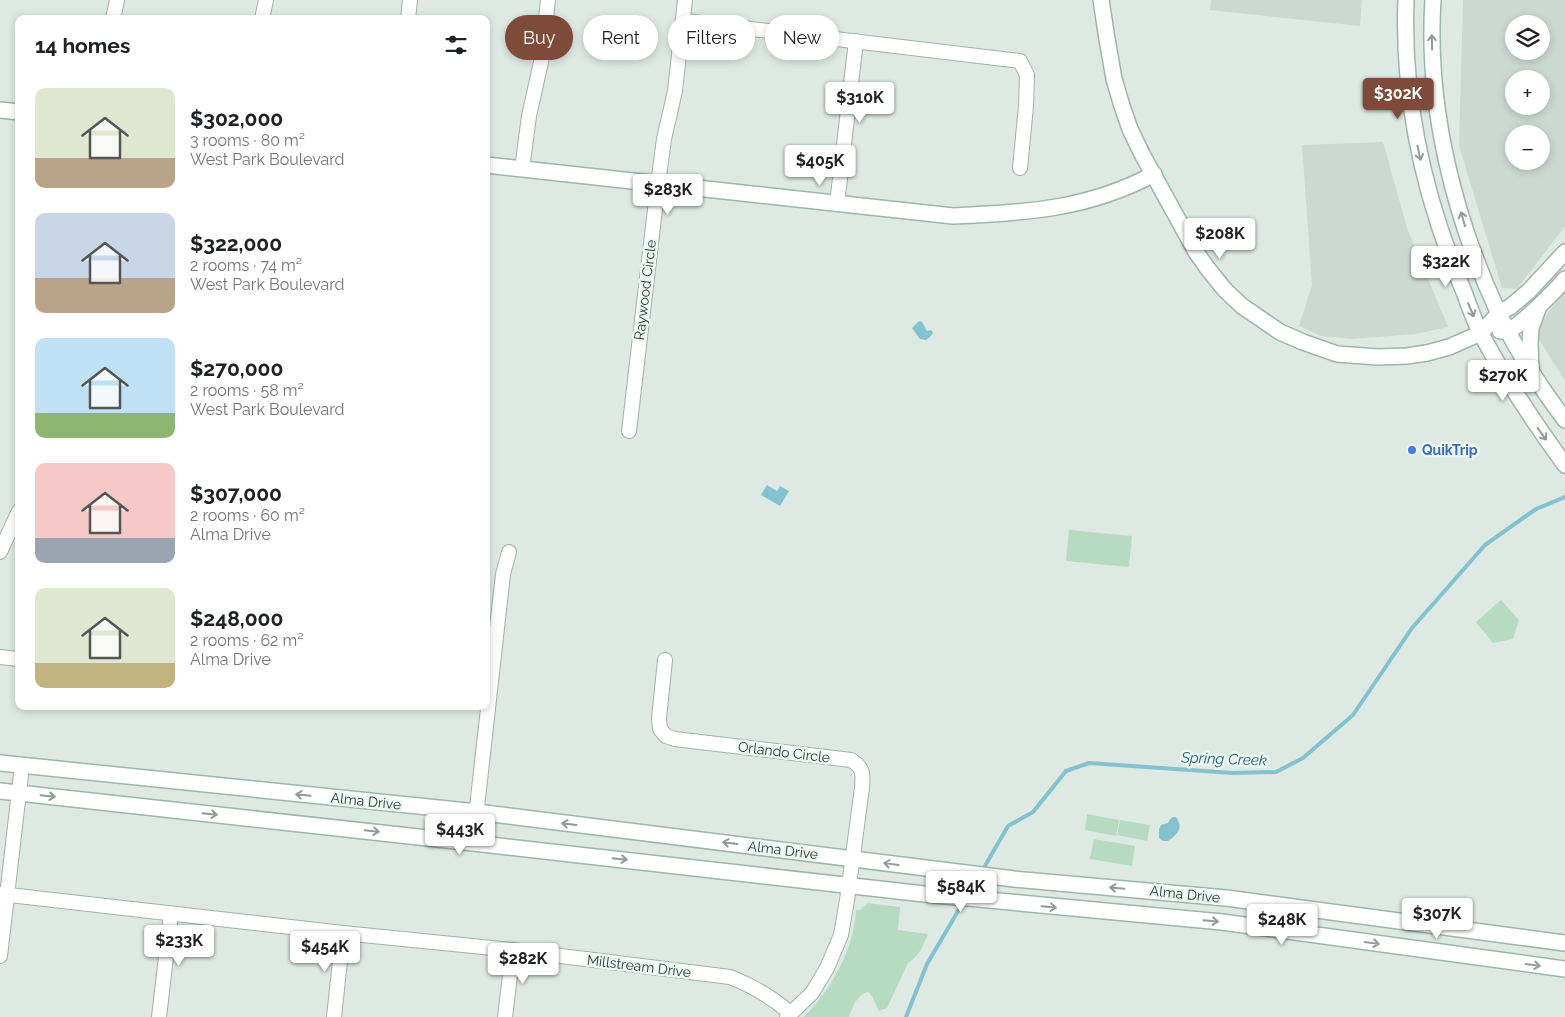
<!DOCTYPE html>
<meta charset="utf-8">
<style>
:root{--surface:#fff;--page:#f2f2f2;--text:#202124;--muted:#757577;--accent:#7e4b3a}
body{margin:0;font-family:Raleway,sans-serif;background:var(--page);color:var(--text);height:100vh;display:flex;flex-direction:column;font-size:19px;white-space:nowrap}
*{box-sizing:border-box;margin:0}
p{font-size:16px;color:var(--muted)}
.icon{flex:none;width:28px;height:28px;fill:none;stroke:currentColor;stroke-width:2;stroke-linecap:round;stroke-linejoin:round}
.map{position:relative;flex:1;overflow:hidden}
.panel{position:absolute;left:15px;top:15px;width:475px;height:695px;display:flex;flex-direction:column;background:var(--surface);border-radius:10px;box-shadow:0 2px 8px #0003}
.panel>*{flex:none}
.hud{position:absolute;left:505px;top:15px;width:475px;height:45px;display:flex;gap:10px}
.fabs{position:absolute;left:1505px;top:15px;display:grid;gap:10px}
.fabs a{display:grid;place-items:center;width:45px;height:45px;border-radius:50%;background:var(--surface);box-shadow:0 2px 8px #0003;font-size:25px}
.price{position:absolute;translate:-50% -42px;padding:0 11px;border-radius:5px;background:#fff;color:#222;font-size:16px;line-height:32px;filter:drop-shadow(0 1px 2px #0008)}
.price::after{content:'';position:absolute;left:50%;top:30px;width:15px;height:11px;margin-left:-8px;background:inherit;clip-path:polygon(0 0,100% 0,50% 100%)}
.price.current{background:var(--accent);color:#fff}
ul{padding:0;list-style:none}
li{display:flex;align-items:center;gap:15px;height:125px;padding:0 20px}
li span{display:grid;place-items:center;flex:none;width:140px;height:100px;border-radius:10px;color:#555}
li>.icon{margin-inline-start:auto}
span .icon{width:60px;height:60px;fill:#fffc;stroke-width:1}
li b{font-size:21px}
h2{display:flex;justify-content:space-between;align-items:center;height:60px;padding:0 20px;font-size:21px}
.pill{padding:0 18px;border-radius:22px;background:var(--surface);box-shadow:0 2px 8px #0003;font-size:18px;line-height:45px}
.pill.current{background:var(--accent);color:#fff}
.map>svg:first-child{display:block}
</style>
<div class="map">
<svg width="1565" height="1017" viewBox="0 0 1565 1017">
<rect width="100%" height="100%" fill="#dee9e4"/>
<g fill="#ccd9d3" fill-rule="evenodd">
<polygon points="1211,0 1362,0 1360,26 1210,10"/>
<path d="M1463 0H1565V226L1517 289 1502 288 1459 146ZM1514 24H1541V51H1514ZM1514 79H1541V106H1514ZM1514 134H1541V161H1514Z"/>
<polygon points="1383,142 1407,228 1448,327 1416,334 1352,339 1321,336 1299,326 1312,285 1302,145"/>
<polygon points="1565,291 1565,381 1534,331"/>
</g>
<g fill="#b6dbc1">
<polygon points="1069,530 1132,536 1129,567 1066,561"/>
<polygon points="1501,600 1519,620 1513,639 1493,643 1476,622"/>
<polygon points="1087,814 1119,820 1116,836 1085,830"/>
<polygon points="1120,820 1150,825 1147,841 1117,835"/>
<polygon points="1094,839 1135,846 1132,866 1090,859"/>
<path d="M868 903 900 907 898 930 928 934C923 946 919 956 908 963L887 1008 879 1011C875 1005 874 996 868 992 858 994 852 1007 849 1017H804C831 990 854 949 856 910H860Z"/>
</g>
<g fill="#85c2cf">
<polygon points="919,321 922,322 927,331 931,330 933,333 930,337 926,340 920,339 912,328"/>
<polygon points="767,485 777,491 780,486 789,491 780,506 761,495"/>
<path d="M1173 817H1176C1184 828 1177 835 1168 841H1163L1159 838V829L1161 825 1168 823 1170 819Z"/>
</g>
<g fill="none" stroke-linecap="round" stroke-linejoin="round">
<g stroke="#85c2cf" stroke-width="4">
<polyline points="982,871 1008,826 1033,812 1066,771 1089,763 1233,773 1276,772 1303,758 1353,715 1412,628 1485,545 1536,509 1565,497"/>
<polyline points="968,895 978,877"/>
<polyline points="906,1017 927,964 964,901"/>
</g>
<g stroke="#a1b1ab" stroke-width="16">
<g id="street">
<polyline points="113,19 117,0"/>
<polyline points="262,19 266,0"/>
<polyline points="408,19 410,0"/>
<polyline points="684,21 1020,61 1027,75 1026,106 1020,168"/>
<polyline points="522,169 529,116 541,62 548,0"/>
<polyline points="837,204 856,41"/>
<polyline points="629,431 658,184 664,139 675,91 685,0"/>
<polyline points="0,552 19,511"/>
<polyline points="0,657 19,659"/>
<path d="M665 660 659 718 660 729 666 736 675 739 851 760C864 768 863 774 862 788L847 900 841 935 827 968 812 993 787 1017"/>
<polyline points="473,843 503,574 509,552"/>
<path d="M0 894 343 933 513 950 730 977C753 986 772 997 790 1013"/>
<polyline points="0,956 22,766"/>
<polyline points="159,1017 171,914"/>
<polyline points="334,1017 343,933"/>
<polyline points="505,1017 513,950"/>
</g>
</g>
<g stroke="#9db5ad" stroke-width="18">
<g id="secondary">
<polyline points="1101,0 1107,39 1114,79 1122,106 1130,129 1142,154 1196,252 1208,269 1225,290 1242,306 1280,332 1303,342 1337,354 1378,357 1407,356 1427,353 1449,347 1481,333 1499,313 1510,307 1529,291 1565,252"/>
<path d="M1406 0C1402 100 1425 200 1464 292 1469 306 1474 320 1481 334 1506 380 1534 423 1565 465"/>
<path d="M1433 0C1426 106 1454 218 1499 314 1517 351 1540 387 1565 420"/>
<polyline points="0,110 19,112"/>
<path d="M486 165 953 216C1026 213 1089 209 1154 174"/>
<path d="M1500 331C1502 331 1505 331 1508 331 1520 326 1556 290 1565 279"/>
<polyline points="1531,369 1530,344 1531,328 1539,306"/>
<polyline points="0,763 477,812 1014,879 1226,898 1565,943"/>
<polyline points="0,791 473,843 924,894 1222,922 1565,969"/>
</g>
</g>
<use href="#street" stroke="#fff" stroke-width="14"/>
<use href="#secondary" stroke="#fff" stroke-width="15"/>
</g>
<defs><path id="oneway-shaft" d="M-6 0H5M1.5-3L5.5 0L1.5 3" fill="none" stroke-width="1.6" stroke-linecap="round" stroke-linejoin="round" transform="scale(1.25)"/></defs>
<g stroke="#8f9c99">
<use href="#oneway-shaft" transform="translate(1432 42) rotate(-91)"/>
<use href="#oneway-shaft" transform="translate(1419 153) rotate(78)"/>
<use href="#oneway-shaft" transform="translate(1463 219) rotate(-106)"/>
<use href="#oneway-shaft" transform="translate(1471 310) rotate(67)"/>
<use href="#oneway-shaft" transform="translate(1542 434) rotate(54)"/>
<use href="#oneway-shaft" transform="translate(303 795) rotate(-174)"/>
<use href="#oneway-shaft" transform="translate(48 796) rotate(6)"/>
<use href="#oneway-shaft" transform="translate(210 814) rotate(6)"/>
<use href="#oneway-shaft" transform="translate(569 824) rotate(-173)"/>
<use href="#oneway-shaft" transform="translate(372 831) rotate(6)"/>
<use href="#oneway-shaft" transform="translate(730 843) rotate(-173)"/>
<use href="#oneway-shaft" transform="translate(620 859) rotate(6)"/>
<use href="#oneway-shaft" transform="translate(891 864) rotate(-172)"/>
<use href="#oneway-shaft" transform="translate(1117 888) rotate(-175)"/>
<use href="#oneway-shaft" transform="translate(1049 907) rotate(5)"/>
<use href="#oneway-shaft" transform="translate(1211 921) rotate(5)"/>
<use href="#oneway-shaft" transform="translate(1372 943) rotate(8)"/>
<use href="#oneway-shaft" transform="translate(1533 965) rotate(8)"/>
</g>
<circle fill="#3f7fe0" stroke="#eef6f2" stroke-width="2" cx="1412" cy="450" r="5"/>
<g text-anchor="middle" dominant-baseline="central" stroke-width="5" stroke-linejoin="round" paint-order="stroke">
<g font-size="14" fill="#1f3933" stroke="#eef6f2">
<text transform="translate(645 290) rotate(-83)">Raywood Circle</text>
<text transform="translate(784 752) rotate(7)">Orlando Circle</text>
<text transform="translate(366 801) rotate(6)">Alma Drive</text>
<text transform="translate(783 850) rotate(7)">Alma Drive</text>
<text transform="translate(1185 894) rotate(6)">Alma Drive</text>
<text transform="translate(639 966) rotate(7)">Millstream Drive</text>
</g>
<g font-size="14" font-weight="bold" fill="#366cbe" stroke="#eef6f2" text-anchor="start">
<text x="1422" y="450">QuikTrip</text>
</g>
<g font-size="15" font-style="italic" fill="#1b6273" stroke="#eef6f2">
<text transform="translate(1224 759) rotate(2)">Spring Creek</text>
</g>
</g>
</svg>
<div class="fabs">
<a><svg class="icon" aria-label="layers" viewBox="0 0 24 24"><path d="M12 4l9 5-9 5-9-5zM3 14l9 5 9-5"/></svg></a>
<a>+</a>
<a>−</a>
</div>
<b class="price current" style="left:1398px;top:120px">$302K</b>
<b class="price" style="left:860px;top:124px">$310K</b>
<b class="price" style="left:820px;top:187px">$405K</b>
<b class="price" style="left:668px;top:216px">$283K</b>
<b class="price" style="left:1220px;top:260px">$208K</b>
<b class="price" style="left:1446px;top:288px">$322K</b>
<b class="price" style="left:1503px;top:402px">$270K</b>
<b class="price" style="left:460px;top:856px">$443K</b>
<b class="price" style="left:961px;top:913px">$584K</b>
<b class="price" style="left:1437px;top:940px">$307K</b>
<b class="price" style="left:1282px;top:946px">$248K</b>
<b class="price" style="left:179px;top:967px">$233K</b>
<b class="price" style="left:325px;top:973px">$454K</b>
<b class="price" style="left:523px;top:985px">$282K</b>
<div class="hud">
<a class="pill current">Buy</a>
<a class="pill">Rent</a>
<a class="pill">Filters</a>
<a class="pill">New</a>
</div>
<section class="panel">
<h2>14 homes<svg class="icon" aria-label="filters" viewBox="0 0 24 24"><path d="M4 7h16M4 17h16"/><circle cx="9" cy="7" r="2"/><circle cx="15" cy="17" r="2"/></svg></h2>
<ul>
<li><span style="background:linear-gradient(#dfe7d0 70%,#b9a48a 0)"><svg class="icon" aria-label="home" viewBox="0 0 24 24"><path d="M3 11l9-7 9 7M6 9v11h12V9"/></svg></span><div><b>$302,000</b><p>3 rooms · 80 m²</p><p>West Park Boulevard</p></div></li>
<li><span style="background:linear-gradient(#c9d6e8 65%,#b9a48a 0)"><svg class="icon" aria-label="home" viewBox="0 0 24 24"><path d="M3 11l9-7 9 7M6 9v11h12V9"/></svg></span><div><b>$322,000</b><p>2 rooms · 74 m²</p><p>West Park Boulevard</p></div></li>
<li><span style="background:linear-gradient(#bfe0f5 75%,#8fb573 0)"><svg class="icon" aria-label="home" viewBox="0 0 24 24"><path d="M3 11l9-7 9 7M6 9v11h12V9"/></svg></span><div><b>$270,000</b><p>2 rooms · 58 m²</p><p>West Park Boulevard</p></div></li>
<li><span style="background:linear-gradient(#f6c9c9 75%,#9aa5b1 0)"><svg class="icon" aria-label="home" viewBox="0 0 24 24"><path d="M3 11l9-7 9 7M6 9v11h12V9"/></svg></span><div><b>$307,000</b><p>2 rooms · 60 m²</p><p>Alma Drive</p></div></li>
<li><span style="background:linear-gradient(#dfe7d0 75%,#c2b280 0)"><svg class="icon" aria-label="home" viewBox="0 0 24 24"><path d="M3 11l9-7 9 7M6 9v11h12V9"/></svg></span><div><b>$248,000</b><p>2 rooms · 62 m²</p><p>Alma Drive</p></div></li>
</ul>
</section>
</div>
